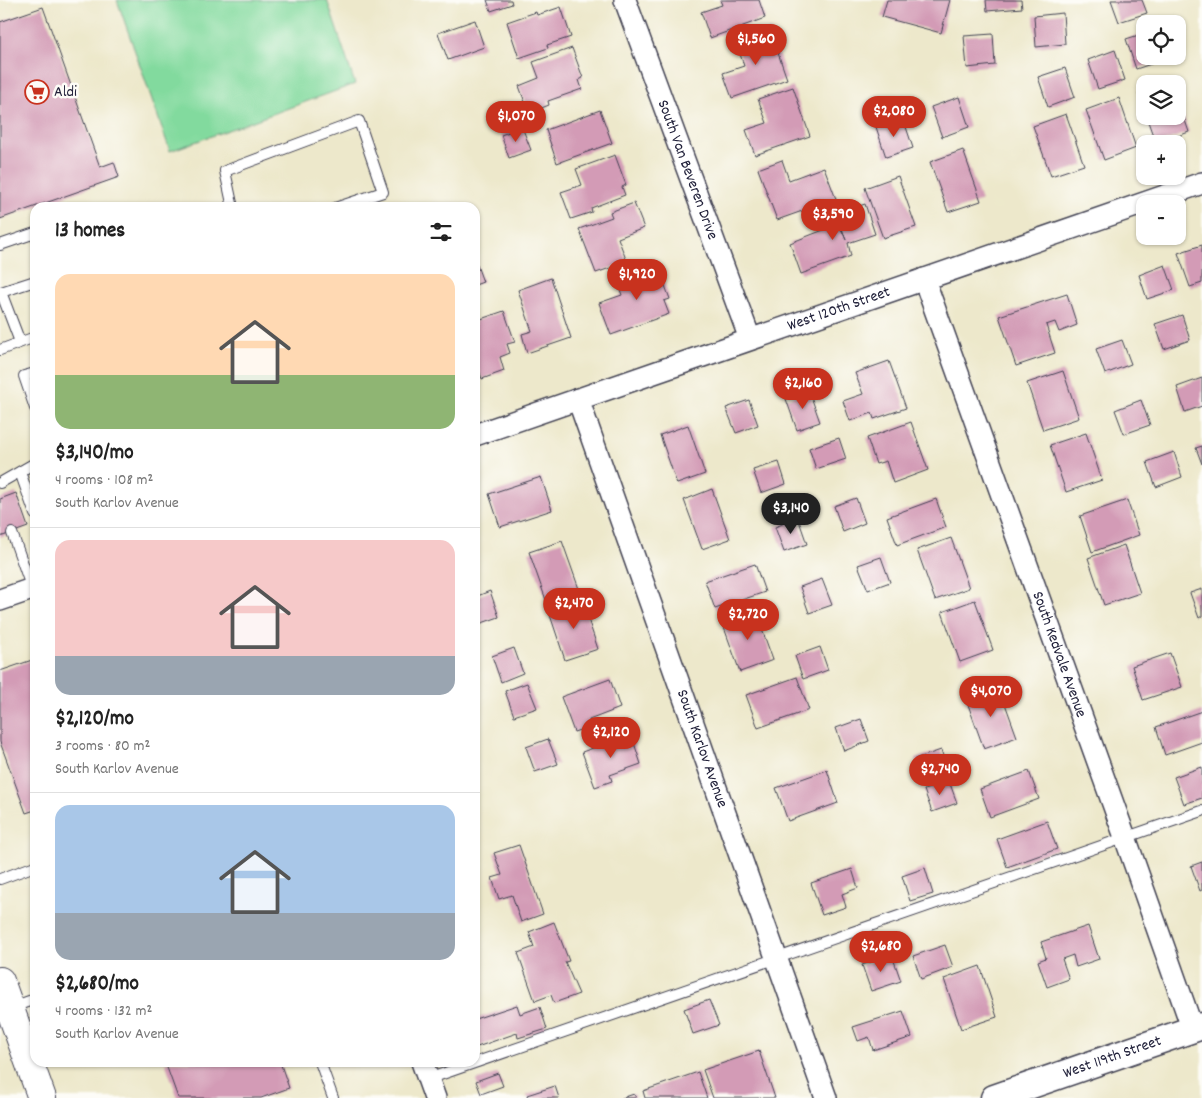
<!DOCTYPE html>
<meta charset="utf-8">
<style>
:root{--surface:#fff;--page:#f2f2f2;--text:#222;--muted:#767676;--line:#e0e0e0;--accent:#c8321e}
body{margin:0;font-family:Dekko,sans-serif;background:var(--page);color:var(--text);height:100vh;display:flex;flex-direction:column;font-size:19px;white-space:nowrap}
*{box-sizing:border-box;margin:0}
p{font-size:16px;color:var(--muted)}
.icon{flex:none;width:28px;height:28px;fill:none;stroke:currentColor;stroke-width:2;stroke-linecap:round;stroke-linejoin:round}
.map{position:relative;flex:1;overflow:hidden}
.side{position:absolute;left:30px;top:202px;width:450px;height:865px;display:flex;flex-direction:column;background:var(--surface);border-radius:15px;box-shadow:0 1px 4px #0004}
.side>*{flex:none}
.fabs{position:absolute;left:1136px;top:15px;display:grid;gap:10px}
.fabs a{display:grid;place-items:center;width:50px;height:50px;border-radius:10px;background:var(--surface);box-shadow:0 1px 4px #0004;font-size:25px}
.price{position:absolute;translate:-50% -42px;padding:0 11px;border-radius:18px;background:var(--accent);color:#fff;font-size:16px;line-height:32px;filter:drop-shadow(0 1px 2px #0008)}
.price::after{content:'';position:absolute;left:50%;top:30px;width:15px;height:11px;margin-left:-8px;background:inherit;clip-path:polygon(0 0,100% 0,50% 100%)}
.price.on{background:#222;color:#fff}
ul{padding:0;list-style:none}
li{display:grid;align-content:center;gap:10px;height:265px;padding:0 25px}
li+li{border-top:1px solid var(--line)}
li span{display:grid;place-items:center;height:155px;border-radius:15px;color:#555}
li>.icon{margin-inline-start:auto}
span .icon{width:90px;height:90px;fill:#fffc;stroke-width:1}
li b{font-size:21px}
h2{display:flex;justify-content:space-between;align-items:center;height:60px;padding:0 25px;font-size:21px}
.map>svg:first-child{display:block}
</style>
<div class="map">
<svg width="1202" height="1098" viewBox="0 0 1202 1098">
<rect width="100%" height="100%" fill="#fdfcf7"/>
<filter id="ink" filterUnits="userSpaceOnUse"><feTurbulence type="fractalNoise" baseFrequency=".02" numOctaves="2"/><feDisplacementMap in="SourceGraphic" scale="10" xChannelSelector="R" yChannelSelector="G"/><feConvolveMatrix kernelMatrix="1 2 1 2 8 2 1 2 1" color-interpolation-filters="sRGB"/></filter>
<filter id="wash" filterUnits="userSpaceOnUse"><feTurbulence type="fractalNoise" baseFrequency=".0096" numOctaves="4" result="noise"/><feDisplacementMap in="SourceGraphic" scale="20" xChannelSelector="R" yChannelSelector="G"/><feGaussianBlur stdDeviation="1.12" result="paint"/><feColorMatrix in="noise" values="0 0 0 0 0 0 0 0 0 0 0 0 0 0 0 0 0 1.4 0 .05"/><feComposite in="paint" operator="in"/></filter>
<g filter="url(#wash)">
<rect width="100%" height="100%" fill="#ede8cb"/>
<polygon fill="#82da9e" stroke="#527e6c" points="117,0 327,0 355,84 170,151"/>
<g id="blocks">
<g fill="#d39bb6">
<polygon points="487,0 511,0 512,4 491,11"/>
<polygon points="720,0 759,0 765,18 710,38 701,12 722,5"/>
<polygon points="887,0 950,0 941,33 882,17"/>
<polygon points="986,0 1021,0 1022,8 987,11"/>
<polygon points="1111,0 1142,0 1147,13 1119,22"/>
<polygon points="43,7 100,167 114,162 119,177 0,219 0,22"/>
<polygon points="561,7 571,37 547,45 548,48 519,58 507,22 536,12 537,15"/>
<polygon points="1063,13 1065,44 1036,47 1034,16"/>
<polygon points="475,20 484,47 448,60 438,33"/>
<polygon points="770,30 787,79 732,98 723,73 744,66 736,42"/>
<polygon points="1145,33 1145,56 1162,56 1163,60 1136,69 1126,39"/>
<polygon points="993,34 995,65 967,68 964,36"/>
<polygon points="572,48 583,78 579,80 582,89 548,101 549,105 529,113 519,86 539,78 533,62"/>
<polygon points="1115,50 1125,80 1098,89 1088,60"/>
<polygon points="1065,68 1075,97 1048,107 1038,77"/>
<polygon points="793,87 810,136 755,155 746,130 767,123 758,99"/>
<polygon points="1145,91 1145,113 1138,94"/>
<polygon points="959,97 969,127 942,137 931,107"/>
<polygon points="1119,98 1136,148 1104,160 1086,110"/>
<polygon points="1178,100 1189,132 1156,144 1146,116 1178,116"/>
<polygon points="600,110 612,143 557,163 546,130"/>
<polygon points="1066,114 1084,165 1051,176 1033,126"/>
<polygon points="903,118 913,148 886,157 876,127"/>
<polygon points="522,127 531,150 509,158 501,135"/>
<polygon points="963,150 981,201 948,212 930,162"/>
<polygon points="615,155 626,185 622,187 625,195 591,208 592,212 571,219 561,192 582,185 576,169"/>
<polygon points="782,160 789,180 824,167 836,199 777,220 758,169"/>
<polygon points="898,176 916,227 883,238 865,188"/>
<polygon points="634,203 644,228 618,238 627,262 596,273 579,229 612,217 610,212"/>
<polygon points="865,204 875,234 848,243 851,256 801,274 790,243 839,224 846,240 837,214"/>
<polygon points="1202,245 1202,283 1190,287 1178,253"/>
<polygon points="475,260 483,282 475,285"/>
<polygon points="657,264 670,299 664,301 669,314 611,335 599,303 622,295 616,279"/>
<polygon points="1165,265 1174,290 1147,299 1139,275"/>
<polygon points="551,278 571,338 527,353 522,334 532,331 518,290"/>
<polygon points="1067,294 1077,325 1059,332 1055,322 1046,325 1055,353 1016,366 999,316"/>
<polygon points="504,311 515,342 507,344 510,353 500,357 504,371 482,379 475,359 475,321"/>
<polygon points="1182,315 1190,340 1164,349 1155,324"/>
<polygon points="1122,340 1131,364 1105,374 1096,349"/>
<polygon points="889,361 906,408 874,419 872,413 850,421 843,401 863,394 855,373"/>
<polygon points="1063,371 1079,418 1043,430 1027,383"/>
<polygon points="1202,378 1202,406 1185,412 1177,387"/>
<polygon points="809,391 820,422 797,430 786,399"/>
<polygon points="749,400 758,425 736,433 726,408"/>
<polygon points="1141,400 1150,425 1124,434 1115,410"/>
<polygon points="911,422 928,470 893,483 886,461 876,464 867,438"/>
<polygon points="688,425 705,474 677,484 660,435"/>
<polygon points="1086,433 1102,480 1066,492 1050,445"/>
<polygon points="839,438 846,459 816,469 809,448"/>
<polygon points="1202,446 1202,464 1196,448"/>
<polygon points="1174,452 1182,477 1156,487 1147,462"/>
<polygon points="779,462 786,484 761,493 753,470"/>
<polygon points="541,477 552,510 500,527 489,494"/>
<polygon points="712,489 730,539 702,549 684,500"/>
<polygon points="16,493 28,527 0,537 0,499"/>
<polygon points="856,498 865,523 843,532 834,506"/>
<polygon points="936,499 946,527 897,545 887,517"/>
<polygon points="1127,500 1139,535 1092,552 1080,516"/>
<polygon points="798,518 807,544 784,552 775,527"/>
<polygon points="951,538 969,588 935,600 917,550"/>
<polygon points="562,541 579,589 546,600 529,552"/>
<polygon points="1124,545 1140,593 1104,605 1088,558"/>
<polygon points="881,557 890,582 868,590 858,565"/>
<polygon points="755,564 765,592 715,609 705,581"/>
<polygon points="822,579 832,605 809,613 800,587"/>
<polygon points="1202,589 1202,616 1199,618 1190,593"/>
<polygon points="490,591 499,617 476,625 475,597"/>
<polygon points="975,600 993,650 960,662 942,612"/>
<polygon points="582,601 598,649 565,660 549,612"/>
<polygon points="755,610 773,660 740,672 722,622"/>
<polygon points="820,647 828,670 803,679 795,656"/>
<polygon points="514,648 523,673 501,682 492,656"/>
<polygon points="1170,653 1182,687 1143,700 1132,666"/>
<polygon points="35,659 35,810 26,813 0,742 0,671"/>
<polygon points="797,677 809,710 758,728 746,695"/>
<polygon points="610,679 620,708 589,720 591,726 574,732 561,697"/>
<polygon points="527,683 537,708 514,716 505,691"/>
<polygon points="999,687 1017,737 984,749 966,699"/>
<polygon points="1202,711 1202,742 1165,755 1156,727"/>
<polygon points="861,719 869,741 844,751 836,728"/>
<polygon points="631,734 641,764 610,775 612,781 595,787 582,752"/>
<polygon points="548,739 558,764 535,772 526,747"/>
<polygon points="941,750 949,772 924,782 915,759"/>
<polygon points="1202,767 1202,798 1184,804 1174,777"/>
<polygon points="827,770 838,803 788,821 776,788"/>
<polygon points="1029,771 1039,799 990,817 980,789"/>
<polygon points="949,781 957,803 932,812 924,790"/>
<polygon points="1047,821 1057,849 1007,867 997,839"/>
<polygon points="519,845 543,914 521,922 512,895 499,899 492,878 502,875 494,853"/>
<polygon points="1202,862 1202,890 1200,891 1191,866"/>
<polygon points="925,868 933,894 910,901 902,876"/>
<polygon points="852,869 858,888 842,894 846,907 822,915 811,883"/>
<polygon points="554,922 569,961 565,962 579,994 554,1003 551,995 535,1001 518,953 534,947 529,932"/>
<polygon points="1088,926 1099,959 1076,967 1073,955 1062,959 1069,979 1047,987 1038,961 1046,958 1041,942"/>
<polygon points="945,945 953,967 921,979 913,956"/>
<polygon points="892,955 901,981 871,991 862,965"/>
<polygon points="980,966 997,1017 961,1029 944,979"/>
<polygon points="709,1000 719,1025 693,1034 684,1009"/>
<polygon points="517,1005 520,1014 540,1007 547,1029 518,1038 517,1033 477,1047 475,1041 475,1019"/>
<polygon points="903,1011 912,1037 873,1050 869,1037 858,1041 853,1027"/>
<polygon points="759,1051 775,1098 713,1098 703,1070"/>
<polygon points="165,1062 280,1062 289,1088 261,1098 178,1098"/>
<polygon points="698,1072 707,1098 645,1098 643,1091"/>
<polygon points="498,1073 503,1086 481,1094 476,1081"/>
<polygon points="555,1086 559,1098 528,1098 527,1095"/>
<polygon points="634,1094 636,1098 622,1098"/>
</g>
</g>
</g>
<g filter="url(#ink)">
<use href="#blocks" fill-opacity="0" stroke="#404051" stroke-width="1"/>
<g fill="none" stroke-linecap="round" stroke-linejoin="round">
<g stroke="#404051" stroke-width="12">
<g id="service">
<polyline points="233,208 225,171 359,121 383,192 335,208"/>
<polyline points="0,245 35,233"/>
<polyline points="20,342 1,292 35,281"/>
<polyline points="0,350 35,337"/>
<polyline points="35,373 24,376 35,408"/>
<polyline points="20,472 35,514"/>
<polyline points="0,483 35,463"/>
<polyline points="12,533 32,589"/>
<polyline points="0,879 35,866"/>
<polyline points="10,1008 35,999"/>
<polyline points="320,1062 333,1098"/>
<polyline points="428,1079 1202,811"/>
</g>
</g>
<g stroke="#404051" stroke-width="24">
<g id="minor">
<path id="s1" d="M625 0 750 339"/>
<path id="s2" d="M924 279 1125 837 1193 1030"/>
<path id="s3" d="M578 399 826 1098"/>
<path id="s4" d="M475 435 1202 183"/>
<polyline points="0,600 35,588"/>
<polyline points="422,1062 435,1098"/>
</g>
</g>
<g stroke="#404051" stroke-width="29">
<g id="tertiary">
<path id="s5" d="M994 1098 1202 1026"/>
</g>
</g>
<g stroke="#404051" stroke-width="30">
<polyline id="secondary" points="0,981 42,1098"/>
</g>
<use href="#service" stroke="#fff" stroke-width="10"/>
<use href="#minor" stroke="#fff" stroke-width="21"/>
<use href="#tertiary" stroke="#fff" stroke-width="26"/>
<use href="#secondary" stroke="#fff" stroke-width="28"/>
</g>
</g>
<defs>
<g id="supermarket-ring" transform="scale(1.25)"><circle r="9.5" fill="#fdfcf7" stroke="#c8321e" stroke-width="1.5"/><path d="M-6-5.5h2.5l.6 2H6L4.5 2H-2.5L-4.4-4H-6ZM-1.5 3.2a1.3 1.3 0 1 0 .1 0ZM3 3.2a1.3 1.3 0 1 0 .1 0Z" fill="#c8321e"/></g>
</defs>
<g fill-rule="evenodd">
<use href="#supermarket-ring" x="37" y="92"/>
</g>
<g text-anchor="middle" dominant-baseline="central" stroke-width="5" stroke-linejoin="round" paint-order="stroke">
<g font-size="16" fill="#22223b" stroke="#fdfcf7" text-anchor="start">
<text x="54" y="92">Aldi</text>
</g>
<g font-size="16" fill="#22223b" stroke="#fdfcf7">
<text stroke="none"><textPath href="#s1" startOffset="181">South Van Beveren Drive</textPath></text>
<text stroke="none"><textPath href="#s4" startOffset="385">West 120th Street</textPath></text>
<text stroke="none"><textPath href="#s2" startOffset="399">South Kedvale Avenue</textPath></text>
<text stroke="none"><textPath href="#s3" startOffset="371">South Karlov Avenue</textPath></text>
<text stroke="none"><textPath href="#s5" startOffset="125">West 119th Street</textPath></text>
</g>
</g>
</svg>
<div class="fabs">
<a><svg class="icon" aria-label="locate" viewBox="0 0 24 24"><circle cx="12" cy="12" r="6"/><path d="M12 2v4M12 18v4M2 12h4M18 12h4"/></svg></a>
<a><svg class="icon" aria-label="layers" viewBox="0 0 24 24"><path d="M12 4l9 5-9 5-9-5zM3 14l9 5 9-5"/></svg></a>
<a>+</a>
<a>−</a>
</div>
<b class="price" style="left:756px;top:66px">$1,560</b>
<b class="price" style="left:894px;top:138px">$2,080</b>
<b class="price" style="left:516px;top:143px">$1,070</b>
<b class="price" style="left:833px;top:241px">$3,590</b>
<b class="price" style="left:637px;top:301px">$1,920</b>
<b class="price" style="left:803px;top:410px">$2,160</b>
<b class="price on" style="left:791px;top:535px">$3,140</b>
<b class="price" style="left:574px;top:630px">$2,470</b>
<b class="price" style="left:748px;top:641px">$2,720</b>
<b class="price" style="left:991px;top:718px">$4,070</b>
<b class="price" style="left:611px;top:759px">$2,120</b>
<b class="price" style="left:940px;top:796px">$2,740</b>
<b class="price" style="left:881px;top:973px">$2,680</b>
<section class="side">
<h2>13 homes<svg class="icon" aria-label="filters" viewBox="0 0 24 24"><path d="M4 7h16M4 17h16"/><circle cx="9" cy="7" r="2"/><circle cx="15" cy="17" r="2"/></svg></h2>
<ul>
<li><span style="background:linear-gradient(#ffd9b3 65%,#8fb573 0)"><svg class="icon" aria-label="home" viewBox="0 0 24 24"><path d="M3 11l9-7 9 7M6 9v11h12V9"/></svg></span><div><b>$3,140/mo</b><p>4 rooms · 108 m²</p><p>South Karlov Avenue</p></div></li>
<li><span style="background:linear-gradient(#f6c9c9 75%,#9aa5b1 0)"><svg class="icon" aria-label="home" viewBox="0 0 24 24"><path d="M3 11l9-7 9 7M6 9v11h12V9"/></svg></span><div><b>$2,120/mo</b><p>3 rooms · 80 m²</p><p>South Karlov Avenue</p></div></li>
<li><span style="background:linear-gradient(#a9c7e8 70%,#9aa5b1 0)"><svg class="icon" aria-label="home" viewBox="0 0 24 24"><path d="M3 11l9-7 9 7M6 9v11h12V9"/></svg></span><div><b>$2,680/mo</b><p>4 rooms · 132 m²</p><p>South Karlov Avenue</p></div></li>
</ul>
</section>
</div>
